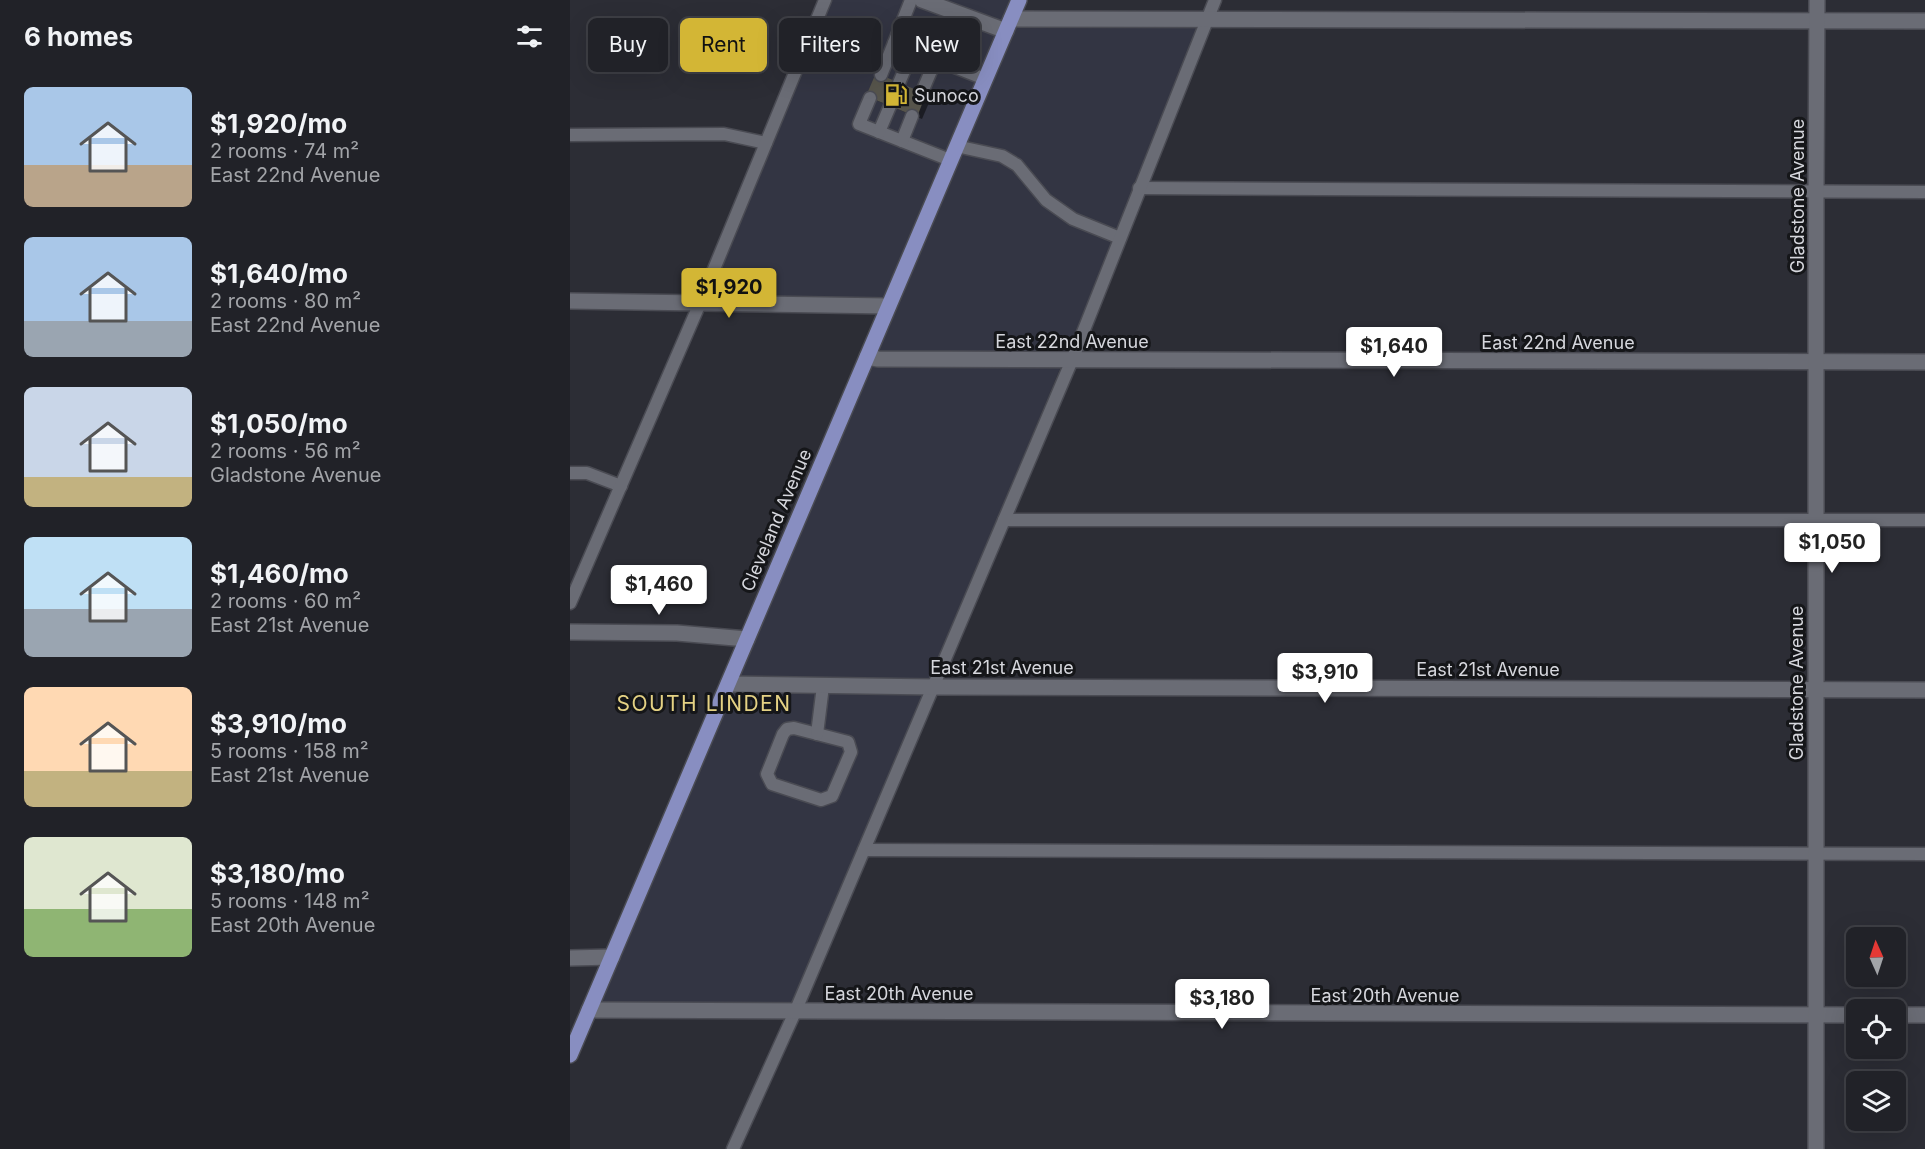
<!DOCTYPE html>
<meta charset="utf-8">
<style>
:root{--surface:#212228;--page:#2d2f34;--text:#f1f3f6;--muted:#a2a4a8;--line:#3e3f45;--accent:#d3b635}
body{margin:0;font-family:Inter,sans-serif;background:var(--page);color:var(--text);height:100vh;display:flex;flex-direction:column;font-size:22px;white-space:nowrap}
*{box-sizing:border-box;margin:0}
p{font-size:20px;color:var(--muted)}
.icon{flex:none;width:33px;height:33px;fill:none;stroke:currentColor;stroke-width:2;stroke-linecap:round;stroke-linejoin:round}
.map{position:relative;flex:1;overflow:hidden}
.sheet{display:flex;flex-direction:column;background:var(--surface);width:570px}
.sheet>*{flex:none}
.guide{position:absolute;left:18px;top:18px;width:570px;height:54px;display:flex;gap:12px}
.needle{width:39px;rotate:357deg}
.controls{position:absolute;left:1276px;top:927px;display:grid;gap:12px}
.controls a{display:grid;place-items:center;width:60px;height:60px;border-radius:9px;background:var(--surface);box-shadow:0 6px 24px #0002,0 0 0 2px var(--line);font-size:30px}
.price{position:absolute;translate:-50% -51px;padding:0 14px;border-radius:6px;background:#fff;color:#222;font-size:20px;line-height:39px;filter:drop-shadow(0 2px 3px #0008)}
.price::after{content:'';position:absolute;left:50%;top:36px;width:18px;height:14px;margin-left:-9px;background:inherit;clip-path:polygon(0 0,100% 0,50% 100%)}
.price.selected{background:var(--accent);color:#111}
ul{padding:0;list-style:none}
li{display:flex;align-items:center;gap:18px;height:150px;padding:0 24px}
li span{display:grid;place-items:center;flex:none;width:168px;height:120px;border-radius:9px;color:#555}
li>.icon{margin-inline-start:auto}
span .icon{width:72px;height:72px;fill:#fffc;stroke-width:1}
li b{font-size:26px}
h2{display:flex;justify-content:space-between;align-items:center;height:72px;padding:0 24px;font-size:26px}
.pill{padding:0 21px;border-radius:9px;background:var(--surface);box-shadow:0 6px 24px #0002,0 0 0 2px var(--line);font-size:21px;line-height:54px}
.pill.selected{background:var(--accent);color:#111}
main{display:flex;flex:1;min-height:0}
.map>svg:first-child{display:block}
</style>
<main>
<section class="sheet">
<h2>6 homes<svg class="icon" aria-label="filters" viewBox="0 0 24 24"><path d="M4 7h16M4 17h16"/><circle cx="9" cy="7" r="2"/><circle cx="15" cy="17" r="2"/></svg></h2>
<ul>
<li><span style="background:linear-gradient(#a9c7e8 65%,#b9a48a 0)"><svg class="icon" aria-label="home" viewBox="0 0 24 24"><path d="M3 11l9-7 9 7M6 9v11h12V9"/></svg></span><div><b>$1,920/mo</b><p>2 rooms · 74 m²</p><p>East 22nd Avenue</p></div></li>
<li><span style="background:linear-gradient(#a9c7e8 70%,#9aa5b1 0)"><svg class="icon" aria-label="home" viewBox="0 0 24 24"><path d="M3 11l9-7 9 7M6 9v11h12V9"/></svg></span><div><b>$1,640/mo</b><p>2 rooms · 80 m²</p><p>East 22nd Avenue</p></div></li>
<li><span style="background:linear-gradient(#c9d6e8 75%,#c2b280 0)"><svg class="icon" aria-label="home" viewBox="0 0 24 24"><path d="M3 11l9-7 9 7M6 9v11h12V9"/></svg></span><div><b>$1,050/mo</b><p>2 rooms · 56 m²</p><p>Gladstone Avenue</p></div></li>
<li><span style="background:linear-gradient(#bfe0f5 60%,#9aa5b1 0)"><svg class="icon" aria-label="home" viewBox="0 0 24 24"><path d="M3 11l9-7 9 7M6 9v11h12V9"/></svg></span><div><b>$1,460/mo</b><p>2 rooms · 60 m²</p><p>East 21st Avenue</p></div></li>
<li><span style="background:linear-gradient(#ffd9b3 70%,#c2b280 0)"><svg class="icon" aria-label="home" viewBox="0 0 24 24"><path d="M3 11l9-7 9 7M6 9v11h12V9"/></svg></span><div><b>$3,910/mo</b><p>5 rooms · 158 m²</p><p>East 21st Avenue</p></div></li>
<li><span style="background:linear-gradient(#dfe7d0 60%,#8fb573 0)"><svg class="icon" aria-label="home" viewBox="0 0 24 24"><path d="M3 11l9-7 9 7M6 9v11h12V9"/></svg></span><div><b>$3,180/mo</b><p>5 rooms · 148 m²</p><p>East 20th Avenue</p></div></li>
</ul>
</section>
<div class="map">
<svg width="1355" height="1149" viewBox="0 0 1355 1149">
<rect width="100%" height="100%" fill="#2c2d35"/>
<polygon fill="#333543" points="248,0 446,0 442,11 638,14 221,1013 18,1012 322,306 124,301"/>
<polygon fill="#0007" points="356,95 361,98 352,119 303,99"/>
<polygon fill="#56544b" points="306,73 356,94 347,117 296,96"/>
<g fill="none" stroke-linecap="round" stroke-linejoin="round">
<g stroke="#4a4b53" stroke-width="15">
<g id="lane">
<polyline points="341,0 324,43 415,79"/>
<polyline points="311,75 324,43"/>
<polyline points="329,83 343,50"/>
<polyline points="352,92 366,59"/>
<polyline points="300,98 289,124 380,160"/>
<polyline points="309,132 320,106"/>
<polyline points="0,135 154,134 196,143"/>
<polyline points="332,141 342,116"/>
<polyline points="386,146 432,156 447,165 476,200 503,219 550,238"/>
<polyline points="569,188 1355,192"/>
<polyline points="0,473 17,473 51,486"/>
<polyline points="434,520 1355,520"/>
<polyline points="0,603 130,303 255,0"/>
<polygon points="224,728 278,742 281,752 262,796 251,800 202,784 197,774 213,734 217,729"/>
<polyline points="247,734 253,686"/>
<polyline points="294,850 1355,854"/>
<polyline points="163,1149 225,1012 502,360 645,0"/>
</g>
</g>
<g stroke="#4a4b53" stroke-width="18">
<g id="street">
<polyline points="352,0 436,31"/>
<polyline points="441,19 1355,21"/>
<polyline points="0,301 318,306"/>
<polyline points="297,357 308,359 1355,362"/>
<polyline points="0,632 107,633 177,639"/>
<polyline points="158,684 364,687 1355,690"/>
<polyline points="0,958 42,957"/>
<polyline points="19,1010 1287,1015"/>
<polyline points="1326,1015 1355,1015"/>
<polyline points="1246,1149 1246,193 1247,0"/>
</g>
</g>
<g stroke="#4a4b53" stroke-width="18">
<polyline id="primary" points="0,1055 449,0"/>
</g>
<use href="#lane" stroke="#6a6c75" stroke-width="12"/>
<use href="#street" stroke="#6a6c75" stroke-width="15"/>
<use href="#primary" stroke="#888ec1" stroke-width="15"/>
</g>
<defs>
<g id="fuel-bare" transform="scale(1.8)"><path d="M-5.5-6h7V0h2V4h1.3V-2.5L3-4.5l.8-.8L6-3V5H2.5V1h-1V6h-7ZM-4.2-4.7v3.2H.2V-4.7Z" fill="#d3b635" stroke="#151619" stroke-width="2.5" paint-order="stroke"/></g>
</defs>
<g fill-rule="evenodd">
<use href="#fuel-bare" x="326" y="95"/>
</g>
<g text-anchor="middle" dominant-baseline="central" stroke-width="6" stroke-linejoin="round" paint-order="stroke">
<g font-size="18" fill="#d6d7dd" stroke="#151619" text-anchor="start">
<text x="344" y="95">Sunoco</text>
</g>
<g font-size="18" fill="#d6d7dd" stroke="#151619">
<text transform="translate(1227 196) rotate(-90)">Gladstone Avenue</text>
<text x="502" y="341">East 22nd Avenue</text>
<text x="988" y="342">East 22nd Avenue</text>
<text transform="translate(206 520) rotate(-67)">Cleveland Avenue</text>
<text x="432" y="667">East 21st Avenue</text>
<text x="918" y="669">East 21st Avenue</text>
<text transform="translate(1226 683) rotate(-90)">Gladstone Avenue</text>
<text x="329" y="993">East 20th Avenue</text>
<text x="815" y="995">East 20th Avenue</text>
</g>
<g font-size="21" letter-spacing="1.5" fill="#e5d284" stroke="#151619">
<text x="134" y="703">SOUTH LINDEN</text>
</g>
</g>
</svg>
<div class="controls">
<a><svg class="needle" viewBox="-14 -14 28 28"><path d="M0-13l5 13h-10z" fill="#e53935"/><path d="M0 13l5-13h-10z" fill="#a2a4a8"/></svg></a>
<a><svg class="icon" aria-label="locate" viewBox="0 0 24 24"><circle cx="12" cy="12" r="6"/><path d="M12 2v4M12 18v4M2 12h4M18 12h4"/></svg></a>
<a><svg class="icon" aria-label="layers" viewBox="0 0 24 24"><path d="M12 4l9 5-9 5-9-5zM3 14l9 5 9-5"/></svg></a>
</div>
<b class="price selected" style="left:159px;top:319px">$1,920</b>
<b class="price" style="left:824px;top:378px">$1,640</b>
<b class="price" style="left:1262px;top:574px">$1,050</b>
<b class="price" style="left:89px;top:616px">$1,460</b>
<b class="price" style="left:755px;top:704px">$3,910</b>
<b class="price" style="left:652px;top:1030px">$3,180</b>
<div class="guide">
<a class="pill">Buy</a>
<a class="pill selected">Rent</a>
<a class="pill">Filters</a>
<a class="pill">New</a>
</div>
</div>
</main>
